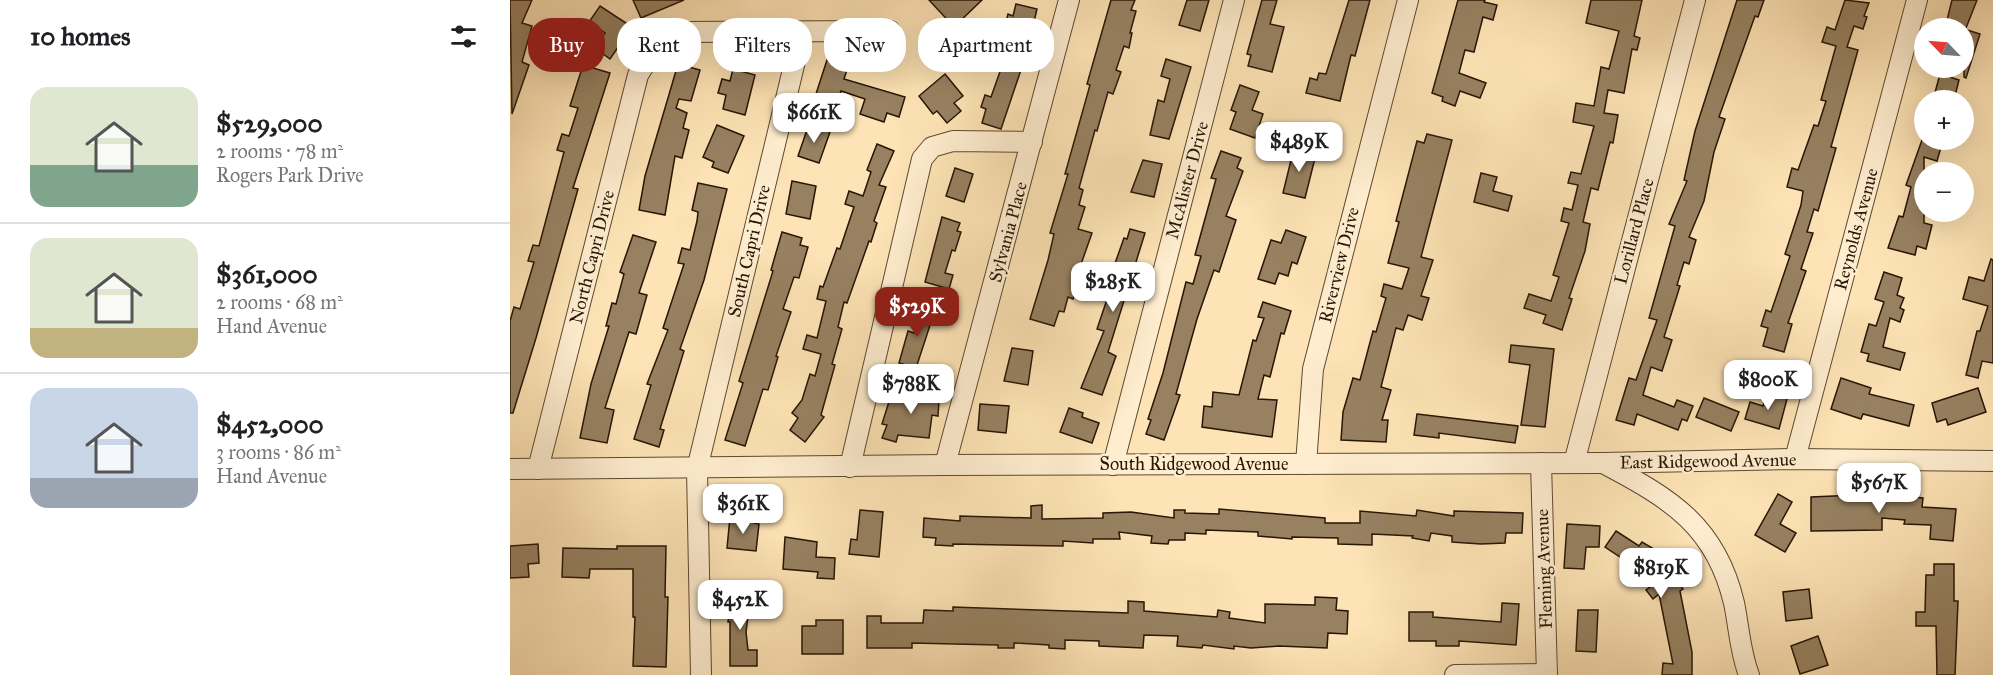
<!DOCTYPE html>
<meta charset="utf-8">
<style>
:root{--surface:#fff;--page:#f2f2f2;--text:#202124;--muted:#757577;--line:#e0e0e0;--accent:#8f2418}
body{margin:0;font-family:"IM FELL Great Primer",serif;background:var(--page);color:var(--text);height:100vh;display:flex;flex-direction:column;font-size:22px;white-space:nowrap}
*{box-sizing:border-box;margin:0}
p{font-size:20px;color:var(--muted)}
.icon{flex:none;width:33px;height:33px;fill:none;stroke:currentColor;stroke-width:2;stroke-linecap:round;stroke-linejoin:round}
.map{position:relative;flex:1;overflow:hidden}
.details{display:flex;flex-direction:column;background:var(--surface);width:510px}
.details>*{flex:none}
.banner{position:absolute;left:18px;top:18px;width:570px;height:54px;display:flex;gap:12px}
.needle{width:39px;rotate:295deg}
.tools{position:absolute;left:1404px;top:18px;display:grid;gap:12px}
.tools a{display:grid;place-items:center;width:60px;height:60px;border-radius:50%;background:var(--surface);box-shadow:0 6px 24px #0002;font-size:30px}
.price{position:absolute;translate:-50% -51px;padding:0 14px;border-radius:12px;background:#fff;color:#222;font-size:20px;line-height:39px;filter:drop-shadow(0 2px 3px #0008)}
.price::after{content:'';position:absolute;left:50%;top:36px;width:18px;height:14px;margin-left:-9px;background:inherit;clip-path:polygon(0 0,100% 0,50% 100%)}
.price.selected{background:var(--accent);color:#fff}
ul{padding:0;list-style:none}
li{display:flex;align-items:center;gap:18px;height:150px;padding:0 30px}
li+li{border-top:2px solid var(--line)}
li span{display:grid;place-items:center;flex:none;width:168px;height:120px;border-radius:18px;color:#555}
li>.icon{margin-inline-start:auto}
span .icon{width:72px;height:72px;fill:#fffc;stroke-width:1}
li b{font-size:26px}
h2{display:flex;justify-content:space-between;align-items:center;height:72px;padding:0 30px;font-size:26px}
.tag{padding:0 21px;border-radius:24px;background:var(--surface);box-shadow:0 6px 24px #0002;font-size:21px;line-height:54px}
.tag.selected{background:var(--accent);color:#fff}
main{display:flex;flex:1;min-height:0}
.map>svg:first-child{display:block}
</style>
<main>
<section class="details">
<h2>10 homes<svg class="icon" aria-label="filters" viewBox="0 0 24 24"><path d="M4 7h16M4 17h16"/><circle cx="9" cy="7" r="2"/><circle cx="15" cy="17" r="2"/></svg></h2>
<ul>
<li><span style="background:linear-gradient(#dfe7d0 65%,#7fa58c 0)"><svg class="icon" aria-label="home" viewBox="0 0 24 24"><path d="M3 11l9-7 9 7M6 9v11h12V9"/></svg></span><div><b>$529,000</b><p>2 rooms · 78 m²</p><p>Rogers Park Drive</p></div></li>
<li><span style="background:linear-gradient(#dfe7d0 75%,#c2b280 0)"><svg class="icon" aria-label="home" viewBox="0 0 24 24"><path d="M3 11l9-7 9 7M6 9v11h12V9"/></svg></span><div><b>$361,000</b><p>2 rooms · 68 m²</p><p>Hand Avenue</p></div></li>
<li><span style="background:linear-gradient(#c9d6e8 75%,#9aa5b1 0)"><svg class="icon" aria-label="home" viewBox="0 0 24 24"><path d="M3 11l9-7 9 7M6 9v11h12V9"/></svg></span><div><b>$452,000</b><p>3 rooms · 86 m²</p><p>Hand Avenue</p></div></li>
</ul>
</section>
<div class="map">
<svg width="1483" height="675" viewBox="0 0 1483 675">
<rect width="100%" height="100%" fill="#fde3b5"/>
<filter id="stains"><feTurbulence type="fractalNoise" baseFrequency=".00333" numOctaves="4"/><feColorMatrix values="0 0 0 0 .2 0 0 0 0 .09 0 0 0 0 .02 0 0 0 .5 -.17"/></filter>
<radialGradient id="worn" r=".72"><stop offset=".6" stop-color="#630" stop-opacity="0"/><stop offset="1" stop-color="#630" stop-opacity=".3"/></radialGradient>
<g fill="#978161" stroke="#281605" stroke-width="1.5">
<polygon points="0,0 22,0 12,23 22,26 12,62 19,65 2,114"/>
<polygon points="123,0 174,0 131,18"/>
<polygon points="419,0 472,0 444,27"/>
<polygon points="601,0 625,0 621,10 626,11 620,33 622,33 619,48 614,46 606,70 611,72 603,94 598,92 587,131 585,130 569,188 573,190 569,205 575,207 568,229 582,233 563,287 567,288 563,299 558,297 554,312 549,311 544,326 520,319 538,260 544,234 540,233 558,174 555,174 580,85 577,84"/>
<polygon points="677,0 699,0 690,31 669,25"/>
<polygon points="752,0 767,0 760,24 774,27 762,72 738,66 741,55 737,54"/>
<polygon points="839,0 860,0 845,56 841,55 830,101 796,93 800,78 807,80 809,73 816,74"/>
<polygon points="948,0 975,0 974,2 987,5 983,20 973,17 964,52 955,50 949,73 976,83 970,98 950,91 945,106 932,101 933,97 922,93"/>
<polygon points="1081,0 1132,0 1124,36 1130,38 1127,50 1122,49 1114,93 1098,90 1094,113 1108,115 1103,143 1100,142 1088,190 1081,188 1073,222 1080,224 1075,251 1059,298 1062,299 1052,330 1033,323 1036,315 1014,308 1019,294 1041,301 1049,277 1043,275 1059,223 1051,221 1054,208 1062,210 1068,185 1058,183 1061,172 1071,174 1084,126 1063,122 1066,103 1084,106 1091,67 1099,69 1109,31 1076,23"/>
<polygon points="1227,0 1254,0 1248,17 1245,16 1209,117 1215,119 1204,152 1194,201 1179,237 1186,240 1179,264 1174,262 1167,285 1170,286 1154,337 1162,340 1152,371 1141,367 1133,395 1164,407 1167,400 1183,406 1177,421 1172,419 1168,430 1127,414 1124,425 1106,420 1119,378 1126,380 1147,320 1139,318 1165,226 1159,224 1177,181 1174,180 1185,131"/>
<polygon points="1335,0 1359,3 1354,16 1357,17 1353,29 1344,26 1337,47 1348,50 1321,147 1326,148 1308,211 1304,209 1297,232 1303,233 1291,269 1296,271 1278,323 1282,324 1274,352 1253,346 1258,328 1251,326 1256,310 1261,312 1280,256 1275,254 1291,205 1293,191 1277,187 1282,168 1288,170 1304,125 1308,126 1316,101 1311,100 1326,46 1312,42 1317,27 1325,30"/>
<polygon points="1442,0 1467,0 1456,28 1435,28"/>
<polygon points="506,4 527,9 516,55 491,129 472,123 476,109 471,107 475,95 481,97 503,35 500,34 502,28 495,26 498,14 503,16"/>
<polygon points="90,6 122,27 100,59 85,48 95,33 79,22"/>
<polygon points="1454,29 1470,34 1456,78 1454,77"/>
<polygon points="656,59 681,67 659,139 640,135 648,100 654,102 660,79 651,76"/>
<polygon points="317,60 338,67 334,79 395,97 389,117 377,113 374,122 350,114 355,99 331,91 326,107 304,100"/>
<polygon points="168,64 190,70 181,101 169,99 166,108 177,113 173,128 179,130 172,158 165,156 155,215 129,210 135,176"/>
<polygon points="73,65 100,73 63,188 68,189 26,338 3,413 0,413 0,321 4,307 10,309 24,262 18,261 23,245 29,246 54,152 47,150 52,134 59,136 68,108 60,106"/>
<polygon points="223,69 245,75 235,115 213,109 216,95 208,93 212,79 220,81"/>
<polygon points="435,74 453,96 444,103 451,111 437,123 427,111 423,114 409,96"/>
<polygon points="1430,74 1449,80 1444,100 1423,100"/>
<polygon points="730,85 749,92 742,110 753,114 745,138 720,129 726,112 721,110"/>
<polygon points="299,124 320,132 309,163 288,156"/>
<polygon points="207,125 234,136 218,173 202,167 204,162 193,157"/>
<polygon points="917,134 942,140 911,257 923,260 911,296 919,298 912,320 898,315 893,330 886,328 871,387 881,390 872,420 878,420 876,442 831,440 833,412 843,378 850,380 863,331 866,332 876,298 871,296 874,284 892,289 899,268 878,263 889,222 886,221 907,141 914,143"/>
<polygon points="1412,140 1433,140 1427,161 1414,157 1414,223 1422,225 1416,249 1407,246 1405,255 1378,248 1389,216 1393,217 1401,187 1396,185"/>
<polygon points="367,144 384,151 369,185 376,187 364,221 367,223 361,242 359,241 337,303 334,302 328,327 332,329 322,364 325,365 311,415 314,417 295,442 280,430 288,418 282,413 292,400 300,374 305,376 311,354 293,349 297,335 307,338 316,301 307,299 310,286 313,287 327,248 330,249 344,207 335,204 339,191 353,196 361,172 357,170"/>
<polygon points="784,148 806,154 795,198 773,193"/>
<polygon points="711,151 731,158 727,168 733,171 716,216 726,220 709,272 704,270 687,319 666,394 670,395 654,440 636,434 641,420 638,419 653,373 676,282 683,284 691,256 685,255 706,179 701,178"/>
<polygon points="633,160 652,164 644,197 621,192"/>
<polygon points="445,168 463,174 454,202 436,196"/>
<polygon points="971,173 987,177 983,191 1002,196 998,211 964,202"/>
<polygon points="282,181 306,186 300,219 276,214"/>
<polygon points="188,183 217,189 194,280 170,349 174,351 150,429 154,430 149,447 124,439 141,385 137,384 158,330 153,328 174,264 168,263 172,248 180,250 187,221 188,212 182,210"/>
<polygon points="432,217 450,223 447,231 451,232 445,251 442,250 435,273 443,275 439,289 415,282"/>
<polygon points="620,229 635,233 598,352 606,356 592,395 571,388 594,331 587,329 607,270 603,269 614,238 617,239"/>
<polygon points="776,230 796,237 787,264 782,262 778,276 769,273 765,284 748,279 761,240 771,243"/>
<polygon points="272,232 292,238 290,245 298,247 289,278 284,277 273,309 281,312 266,356 268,357 258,390 253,389 235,446 215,440 233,383 229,381 263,271 261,270"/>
<polygon points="123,235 146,242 129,293 137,295 126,334 119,332 95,408 104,410 97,443 70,438 81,384 99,326 96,326 102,303 106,304 114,274 110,272"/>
<polygon points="1481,259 1483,260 1483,363 1472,361 1468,378 1456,375 1467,331 1470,331 1478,306 1453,299 1459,277 1474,281"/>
<polygon points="1374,272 1392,278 1387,295 1394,298 1390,308 1394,310 1390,322 1380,318 1373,347 1395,353 1390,370 1357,361 1359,354 1351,352 1359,324 1366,326 1374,302 1365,299"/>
<polygon points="753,302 781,311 774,334 771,333 760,377 754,375 748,399 767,400 762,437 692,427 694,406 702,407 703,392 729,395 743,340 746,341 754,318 748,317"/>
<polygon points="413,304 426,307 406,368 389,363 398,331 404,333"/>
<polygon points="1001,345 1044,349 1035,427 1011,425 1020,365 999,362"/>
<polygon points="502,348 523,351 518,385 494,381"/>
<polygon points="1331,378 1361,388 1359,394 1404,405 1399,426 1353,414 1351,419 1321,409"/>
<polygon points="416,384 430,386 428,416 422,415 419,438 388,435 386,442 372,438 377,425 372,424 382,392 414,402"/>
<polygon points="1468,388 1476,412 1438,425 1436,419 1427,422 1422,403"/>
<polygon points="1257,393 1277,399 1269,429 1235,419 1240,402 1253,406"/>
<polygon points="1194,398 1229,412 1221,431 1186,417"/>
<polygon points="470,404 499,406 496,433 468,430"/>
<polygon points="559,408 573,413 572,417 589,423 582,443 550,432"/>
<polygon points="907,414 1008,426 1005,443 929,433 929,438 904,435"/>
<polygon points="1268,494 1282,502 1270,524 1286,533 1275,552 1245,535"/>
<polygon points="1370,494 1413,498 1412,507 1446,509 1443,541 1420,539 1421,525 1394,524 1395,520 1372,518 1372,530 1301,531 1301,497"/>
<polygon points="532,505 532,519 593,518 593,513 621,512 664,518 664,510 675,510 675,513 709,514 709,509 815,518 815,523 850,523 850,511 906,516 907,510 944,516 944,511 1013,513 1012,533 996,533 995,543 971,544 942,542 942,536 921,533 919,541 902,538 903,536 862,534 862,545 828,544 828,538 782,537 782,539 748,536 748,532 696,530 696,534 675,533 675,540 659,540 658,544 641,543 642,536 609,532 610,539 583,539 583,543 553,541 553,546 443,544 443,546 425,545 426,538 413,537 414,518 450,521 450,516 521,518 521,506"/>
<polygon points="350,510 373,512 369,557 339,554 341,539 347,540"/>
<polygon points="220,517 249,524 246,551 217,548"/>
<polygon points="1057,524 1090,526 1089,547 1076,547 1074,569 1054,568"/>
<polygon points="1106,531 1129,546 1132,542 1144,549 1173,589 1170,591 1182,652 1182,675 1152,675 1153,663 1163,664 1149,594 1143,599 1136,590 1143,585 1134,573 1095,547"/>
<polygon points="275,537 307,542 306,557 325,558 324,579 307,578 308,572 273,569"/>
<polygon points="28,544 29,563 18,564 19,577 0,578 0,546"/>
<polygon points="107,546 156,546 155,597 158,597 156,667 123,666 125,617 123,617 123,569 80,569 79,578 52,577 53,548 107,549"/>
<polygon points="1424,564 1444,564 1444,601 1448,601 1445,675 1427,675 1426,626 1406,626 1406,612 1415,612 1416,575 1424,575"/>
<polygon points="1299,589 1302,618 1276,621 1273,592"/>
<polygon points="222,590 241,592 236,632 238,650 247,650 247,666 220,666 220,622 218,622"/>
<polygon points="805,597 827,598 826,610 838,611 837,634 818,633 817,648 769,646 741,648 724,646 724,649 693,645 692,648 667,646 668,636 634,635 633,648 589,646 589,641 555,640 555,649 539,648 539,645 504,643 504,648 488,648 488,645 402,643 402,648 357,648 357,616 371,616 371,623 413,623 414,610 443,611 443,607 618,613 618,601 634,602 634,611 707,617 708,610 720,612 719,618 755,623 755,604 805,605"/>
<polygon points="992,603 1009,604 1006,645 949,641 949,646 926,646 926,641 899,641 899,612 923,612 923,617 991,622"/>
<polygon points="1068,610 1088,610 1086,652 1066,651"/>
<polygon points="306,620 333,620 333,654 292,654 292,626 306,626"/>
<polygon points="1308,636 1318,665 1290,674 1281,646"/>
</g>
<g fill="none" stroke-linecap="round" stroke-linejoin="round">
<g stroke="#5d4931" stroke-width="22">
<g id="minor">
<polyline points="1285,459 1407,0"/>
<polyline points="1031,463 1037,675"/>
<polyline points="1064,463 1185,0"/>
<polyline points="796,464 803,369 898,0"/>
<path d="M1095 464C1161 499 1206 526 1224 603 1229 627 1230 652 1239 675"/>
<polyline points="435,465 559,0"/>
<polyline points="603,465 724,0"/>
<polyline points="340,467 412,159 422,147 443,141 522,142"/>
<polyline points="0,469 435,465 1093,463 1285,459 1483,461"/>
<path d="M28 469 128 75C142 52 149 40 175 32L380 31"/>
<polyline points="191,675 187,469 292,32"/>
<polyline points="945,675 1037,674"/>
</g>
</g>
<use href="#minor" stroke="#feedcf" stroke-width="20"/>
</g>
<g text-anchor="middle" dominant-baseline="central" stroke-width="5" stroke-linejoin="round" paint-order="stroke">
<g font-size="18" fill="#281605" stroke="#feedcf">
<text transform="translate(677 180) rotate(-75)">McAlister Drive</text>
<text transform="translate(1346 229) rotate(-75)">Reynolds Avenue</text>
<text transform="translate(1124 231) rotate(-75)">Lorillard Place</text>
<text transform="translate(498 232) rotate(-75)">Sylvania Place</text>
<text transform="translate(239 251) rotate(-77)">South Capri Drive</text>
<text transform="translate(82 257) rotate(-76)">North Capri Drive</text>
<text transform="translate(829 265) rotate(-76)">Riverview Drive</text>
<text transform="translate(1198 461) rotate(-1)">East Ridgewood Avenue</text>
<text x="684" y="464">South Ridgewood Avenue</text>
<text transform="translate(1034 569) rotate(-92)">Fleming Avenue</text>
</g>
</g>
<rect width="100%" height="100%" filter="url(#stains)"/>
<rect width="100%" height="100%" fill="url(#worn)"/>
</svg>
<div class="tools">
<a><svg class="needle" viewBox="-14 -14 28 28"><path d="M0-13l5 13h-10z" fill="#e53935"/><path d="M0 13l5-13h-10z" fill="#757577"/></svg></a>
<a>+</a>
<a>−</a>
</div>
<b class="price" style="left:304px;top:144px">$661K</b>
<b class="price" style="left:789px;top:173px">$489K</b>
<b class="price" style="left:603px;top:313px">$285K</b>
<b class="price selected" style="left:407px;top:338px">$529K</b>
<b class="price" style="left:1258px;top:411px">$800K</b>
<b class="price" style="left:401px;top:415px">$788K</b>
<b class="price" style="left:1369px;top:514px">$567K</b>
<b class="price" style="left:233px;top:535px">$361K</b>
<b class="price" style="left:1151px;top:599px">$819K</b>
<b class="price" style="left:230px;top:631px">$452K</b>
<div class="banner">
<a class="tag selected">Buy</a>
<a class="tag">Rent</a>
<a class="tag">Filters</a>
<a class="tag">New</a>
<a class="tag">Apartment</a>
</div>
</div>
</main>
